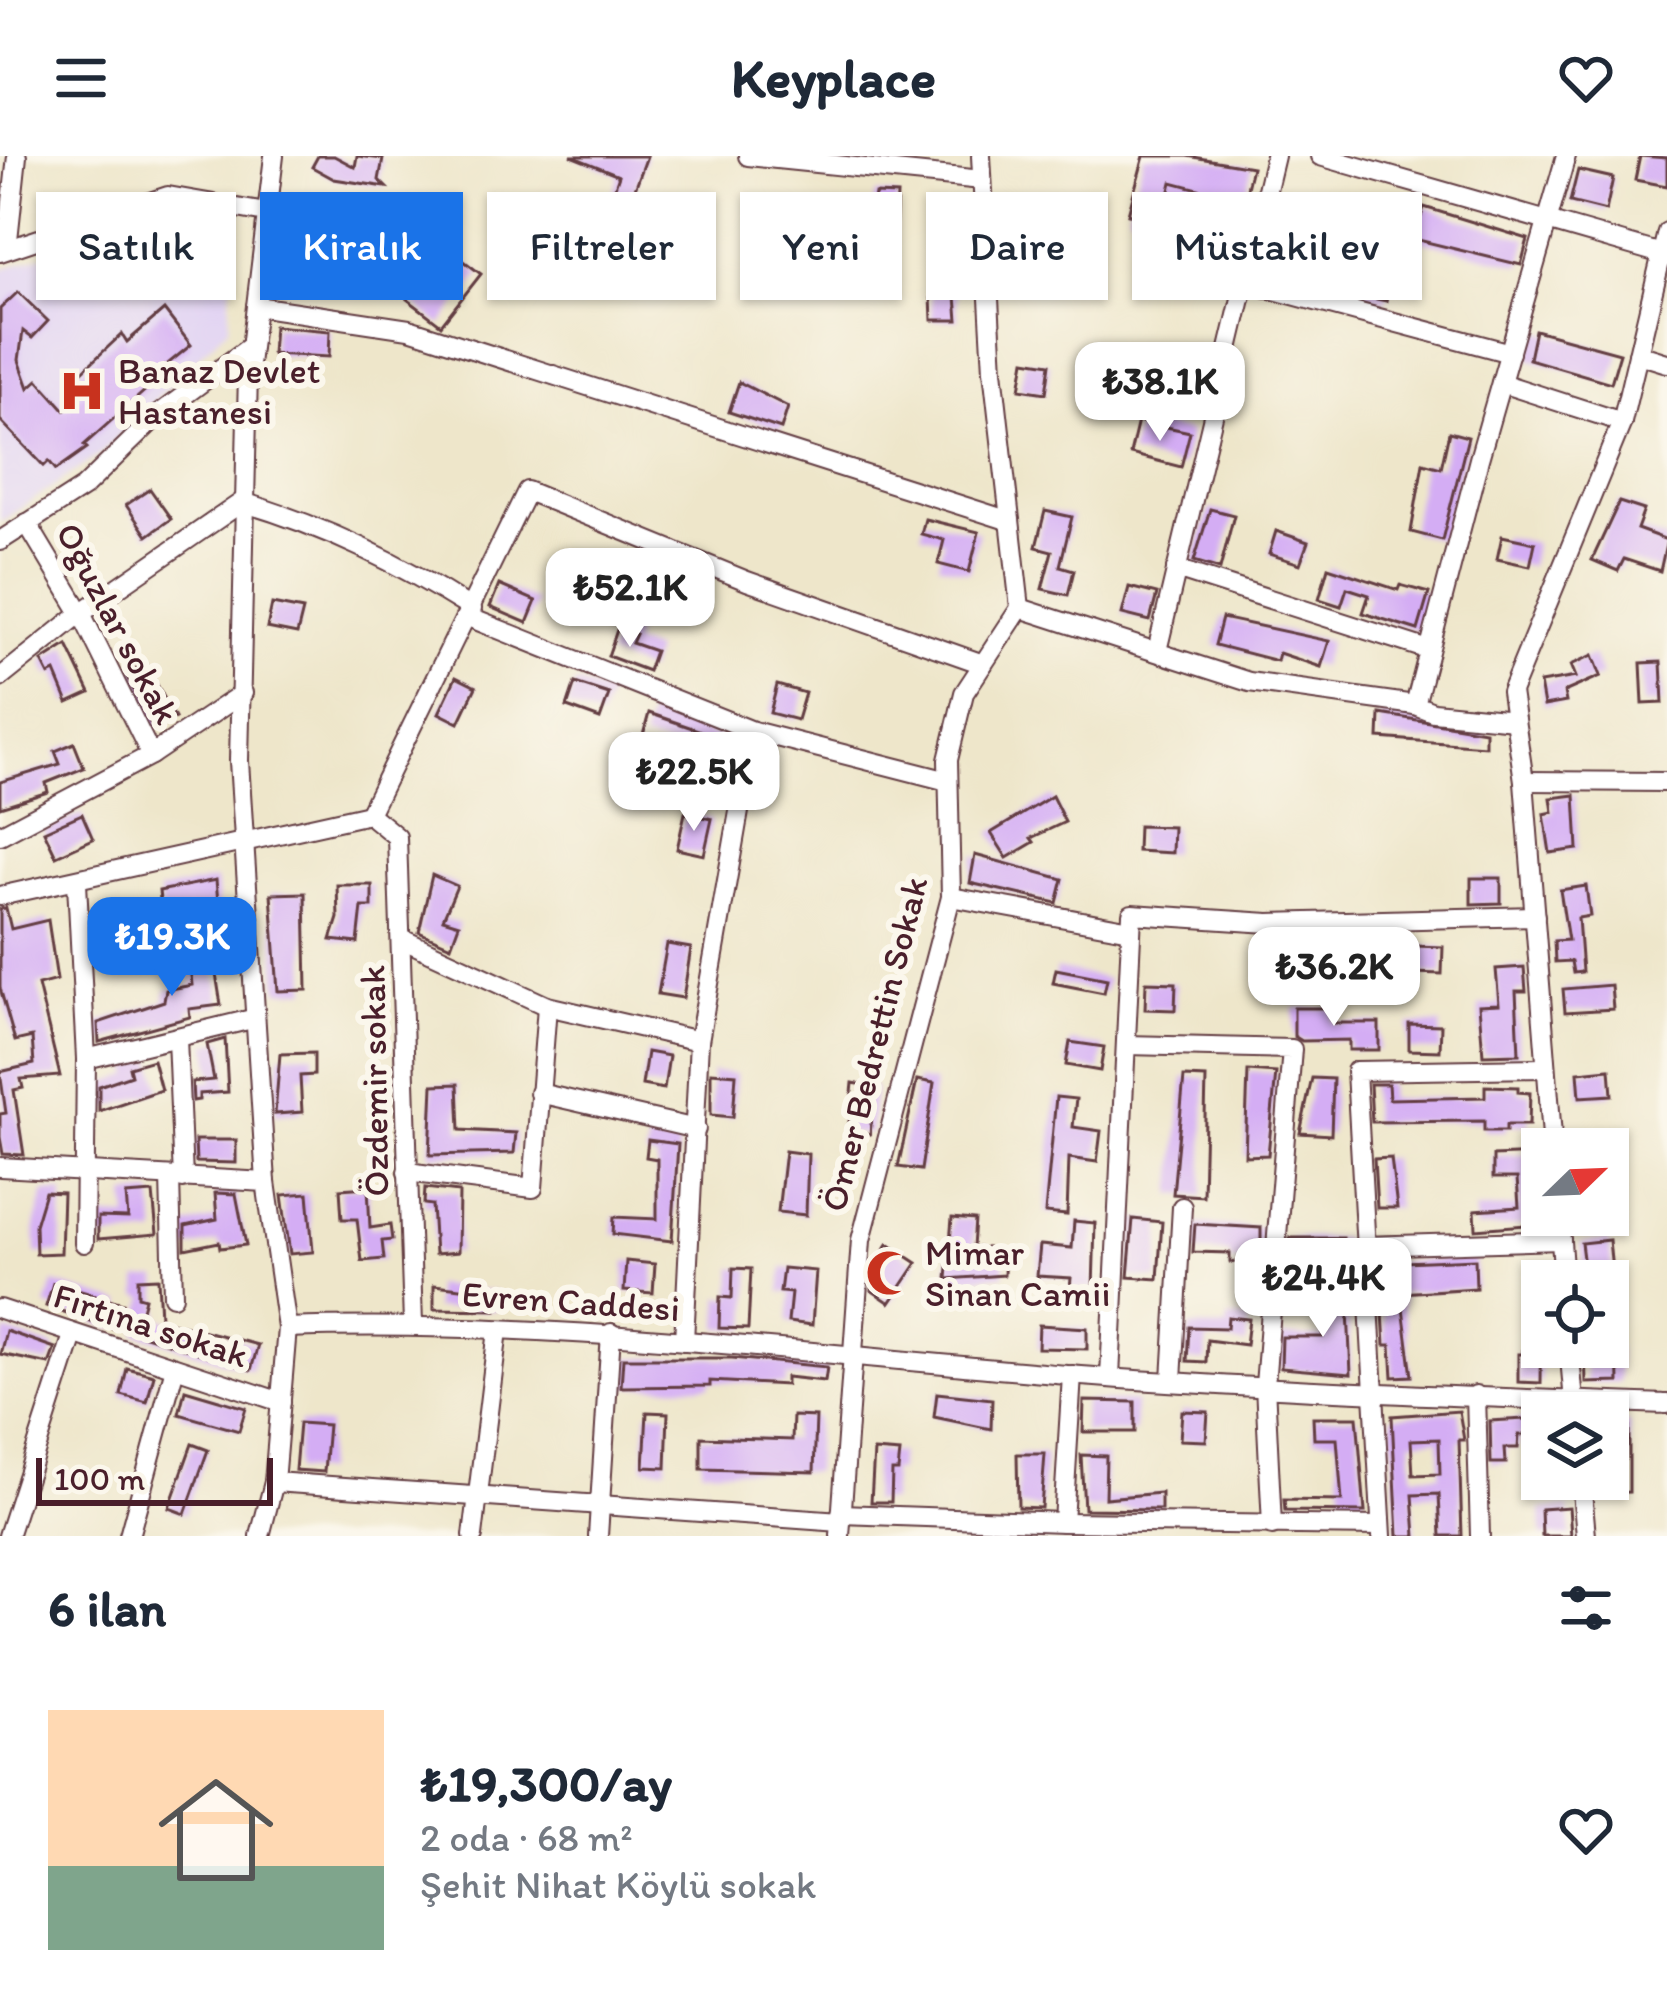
<!DOCTYPE html>
<html lang="tr">
<meta charset="utf-8">
<style>
:root{--surface:#fff;--page:#f2f2f3;--text:#1f2937;--muted:#747a83;--accent:#1a73e8}
body{margin:0;font-family:Itim,sans-serif;background:var(--page);color:var(--text);height:100vh;display:flex;flex-direction:column;font-size:45px;white-space:nowrap}
*{box-sizing:border-box;margin:0}
p{font-size:39px;color:var(--muted)}
.icon{flex:none;width:66px;height:66px;fill:none;stroke:currentColor;stroke-width:2;stroke-linecap:round;stroke-linejoin:round}
.map{position:relative;height:1380px;overflow:hidden}
.details{display:flex;flex-direction:column;background:var(--surface);flex:1}
.details>*{flex:none}
.top-card{position:absolute;left:36px;top:36px;width:1596px;height:108px;display:flex;gap:24px}
.needle{width:78px;rotate:67deg}
.tools{position:absolute;left:1521px;top:972px;display:grid;gap:24px}
.tools a{display:grid;place-items:center;width:108px;height:108px;border-radius:0px;background:var(--surface);box-shadow:0 3px 9px #0004;font-size:60px}
.scale{position:absolute;left:36px;bottom:30px;width:237px;box-sizing:border-box;padding-left:12px;border:6px solid #4a1f2b;border-top:0;font-size:33px;line-height:42px;white-space:nowrap;color:#4a1f2b;-webkit-text-stroke:9px #fbf7ec;paint-order:stroke}
.price{position:absolute;translate:-50% -102px;padding:0 27px;border-radius:24px;background:#fff;color:#222;font-size:39px;line-height:78px;filter:drop-shadow(0 3px 6px #0008)}
.price::after{content:'';position:absolute;left:50%;top:72px;width:36px;height:27px;margin-left:-18px;background:inherit;clip-path:polygon(0 0,100% 0,50% 100%)}
.price.selected{background:var(--accent);color:#fff}
ul{padding:0;list-style:none}
li{display:flex;align-items:center;gap:36px;height:300px;padding:0 48px}
li span{display:grid;place-items:center;flex:none;width:336px;height:240px;border-radius:0px;color:#555}
li>.icon{margin-inline-start:auto}
span .icon{width:144px;height:144px;fill:#fffc;stroke-width:1}
li b{font-size:51px}
h2{display:flex;justify-content:space-between;align-items:center;height:144px;padding:0 48px;font-size:51px}
.pill{padding:0 42px;border-radius:0px;background:var(--surface);box-shadow:0 3px 9px #0004;font-size:42px;line-height:108px}
.pill.selected{background:var(--accent);color:#fff}
header{display:flex;justify-content:space-between;align-items:center;height:156px;padding:0 48px;background:var(--surface);font-size:54px;font-weight:800}
.map>svg:first-child{display:block}
</style>
<header><svg class="icon" aria-label="menu" viewBox="0 0 24 24"><path d="M4 6h16M4 12h16M4 18h16"/></svg>Keyplace<svg class="icon" aria-label="heart" viewBox="0 0 24 24"><path d="M12 20l-8-8c-3-5 5-10 8-4 3-6 11-1 8 4z"/></svg></header>
<div class="map">
<svg width="1667" height="1380" viewBox="0 0 1667 1380">
<rect width="100%" height="100%" fill="#fbf7ec"/>
<filter id="ink" filterUnits="userSpaceOnUse"><feTurbulence type="fractalNoise" baseFrequency=".00833" numOctaves="2"/><feDisplacementMap in="SourceGraphic" scale="24" xChannelSelector="R" yChannelSelector="G"/><feConvolveMatrix kernelMatrix="1 2 1 2 8 2 1 2 1" color-interpolation-filters="sRGB"/></filter>
<filter id="wash" filterUnits="userSpaceOnUse"><feTurbulence type="fractalNoise" baseFrequency=".004" numOctaves="4" result="noise"/><feDisplacementMap in="SourceGraphic" scale="48" xChannelSelector="R" yChannelSelector="G"/><feGaussianBlur stdDeviation="2.7" result="paint"/><feColorMatrix in="noise" values="0 0 0 0 0 0 0 0 0 0 0 0 0 0 0 0 0 1.4 0 .05"/><feComposite in="paint" operator="in"/></filter>
<g filter="url(#wash)">
<rect width="100%" height="100%" fill="#eee6ca"/>
<polygon fill="#e2d4f3" points="188,51 233,67 229,171 99,299 0,366 0,114"/>
<g id="blocks">
<g fill="#d4adf4" fill-rule="evenodd">
<polygon points="318,0 334,0 355,11 357,0 383,3 379,24 386,31 334,23 312,11"/>
<polygon points="571,0 647,0 633,38 654,45 647,69 606,57 619,19"/>
<polygon points="1144,0 1187,0 1252,11 1244,45 1172,26 1162,67 1128,58"/>
<polygon points="1640,0 1667,2 1667,30 1635,24"/>
<polygon points="1578,14 1613,22 1606,55 1570,46"/>
<polygon points="875,38 897,39 893,116 865,112"/>
<polygon points="1424,51 1528,83 1521,109 1414,83"/>
<polygon points="1012,52 1079,64 1072,92 1008,75"/>
<polygon points="1284,52 1323,61 1317,92 1277,84"/>
<polygon points="293,56 313,59 307,102 335,105 331,134 277,126"/>
<polygon points="447,92 481,118 441,169 407,143"/>
<polygon points="952,93 958,164 932,164 929,94"/>
<polygon points="1365,108 1393,114 1386,145 1358,139"/>
<polygon points="18,136 48,165 32,182 23,175 19,204 29,232 38,224 65,254 86,234 75,222 122,178 127,186 164,154 191,189 154,219 157,224 84,289 87,292 56,314 49,305 44,310 0,264 0,153"/>
<polygon points="274,170 330,175 329,201 272,198"/>
<polygon points="1535,174 1620,197 1611,227 1529,203"/>
<polygon points="1025,204 1050,208 1046,237 1020,233"/>
<polygon points="739,226 788,251 781,273 729,256"/>
<polygon points="1138,265 1190,276 1181,311 1130,298"/>
<polygon points="1449,276 1468,281 1442,384 1411,376 1423,307 1441,312"/>
<polygon points="150,333 171,363 147,380 126,349"/>
<polygon points="1619,346 1644,354 1637,373 1667,384 1660,415 1624,403 1618,415 1592,404"/>
<polygon points="1210,353 1234,359 1220,413 1194,405"/>
<polygon points="1045,355 1072,361 1060,410 1074,414 1068,439 1042,433 1052,395 1036,391"/>
<polygon points="925,363 979,376 969,416 938,408 944,384 921,378"/>
<polygon points="1276,375 1308,386 1300,408 1269,398"/>
<polygon points="1502,380 1535,387 1530,410 1497,403"/>
<polygon points="1328,411 1398,434 1400,429 1429,437 1418,474 1363,457 1369,439 1347,432 1341,450 1319,443"/>
<polygon points="499,429 536,445 527,467 490,451"/>
<polygon points="1129,431 1157,438 1150,465 1122,458"/>
<polygon points="272,448 303,454 297,478 267,472"/>
<polygon points="1222,462 1329,485 1321,511 1279,497 1277,505 1215,489"/>
<polygon points="618,471 636,478 632,487 655,495 648,515 608,500"/>
<polygon points="67,489 90,537 68,547 55,516 49,519 42,505"/>
<polygon points="1593,499 1601,520 1564,536 1566,546 1544,550 1540,527 1576,521 1571,509"/>
<polygon points="1661,506 1663,547 1643,548 1641,507"/>
<polygon points="146,508 175,562 153,573 125,517"/>
<polygon points="456,521 476,531 459,567 439,557"/>
<polygon points="575,527 609,538 600,563 567,551"/>
<polygon points="777,529 805,537 797,564 770,557"/>
<polygon points="649,557 727,584 720,605 642,583"/>
<polygon points="1380,558 1485,575 1485,590 1379,582"/>
<polygon points="74,587 84,612 46,627 48,636 0,651 0,626 60,608 55,595"/>
<polygon points="1575,639 1578,693 1550,697 1544,658 1553,656 1551,642"/>
<polygon points="1052,640 1065,666 1031,682 1034,686 1007,702 991,677"/>
<polygon points="685,657 712,663 704,699 677,693"/>
<polygon points="82,658 93,683 56,700 44,675"/>
<polygon points="1138,670 1173,671 1172,697 1137,695"/>
<polygon points="975,699 1063,723 1057,747 970,727"/>
<polygon points="432,719 457,730 443,763 459,768 451,790 419,776"/>
<polygon points="1471,722 1501,722 1501,747 1471,748"/>
<polygon points="216,724 219,757 162,763 159,735"/>
<polygon points="337,729 372,729 372,751 362,751 358,787 331,784 338,762"/>
<polygon points="1586,730 1590,760 1578,762 1582,816 1573,817 1571,805 1555,806 1554,785 1568,784 1560,734"/>
<polygon points="305,737 307,834 278,835 271,738"/>
<polygon points="6,752 11,773 48,764 57,824 38,829 60,920 21,923 23,932 14,934 24,999 3,998 0,981 0,958 6,957 0,916 34,908 32,881 15,885 0,832 0,753"/>
<polygon points="211,786 221,849 189,853 190,861 99,886 98,867 164,845 166,834 192,829 188,788"/>
<polygon points="667,788 691,792 683,842 658,838"/>
<polygon points="1378,789 1380,815 1307,824 1304,794"/>
<polygon points="1413,790 1443,791 1442,818 1412,817"/>
<polygon points="1524,811 1526,835 1516,835 1519,898 1483,899 1479,849 1499,848 1496,813"/>
<polygon points="1056,813 1107,823 1104,837 1053,827"/>
<polygon points="1146,826 1176,827 1175,854 1145,853"/>
<polygon points="1611,829 1613,853 1565,856 1563,833"/>
<polygon points="1294,852 1332,852 1333,867 1379,867 1379,894 1349,894 1349,884 1302,885 1294,880"/>
<polygon points="1409,868 1441,869 1440,895 1409,894"/>
<polygon points="225,883 228,936 199,938 199,944 193,945 192,926 214,924 207,888"/>
<polygon points="1070,886 1104,891 1100,915 1066,909"/>
<polygon points="647,896 669,900 664,933 642,929"/>
<polygon points="314,897 314,919 300,920 302,956 275,958 280,898"/>
<polygon points="153,904 161,934 99,955 99,930 131,919 129,911"/>
<polygon points="1610,913 1612,939 1580,941 1578,916"/>
<polygon points="1248,915 1276,917 1268,999 1245,1000"/>
<polygon points="711,916 736,918 733,961 711,959"/>
<polygon points="1184,921 1206,922 1203,1040 1173,1038"/>
<polygon points="1312,922 1333,923 1331,979 1300,977"/>
<polygon points="917,924 934,927 921,1014 898,1011"/>
<polygon points="853,927 875,931 870,978 848,976"/>
<polygon points="458,928 460,974 516,977 514,997 430,999 433,929"/>
<polygon points="1370,928 1388,928 1389,943 1485,941 1485,930 1518,931 1518,936 1530,937 1529,969 1506,969 1506,975 1484,975 1484,965 1372,966"/>
<polygon points="1056,941 1076,943 1073,971 1101,975 1097,1006 1069,1002 1067,1059 1045,1057"/>
<polygon points="195,984 236,984 236,1007 196,1006"/>
<polygon points="648,984 678,988 672,1085 613,1078 614,1061 657,1063 657,1003 646,1001"/>
<polygon points="785,995 808,998 806,1059 778,1056"/>
<polygon points="1541,998 1540,1068 1476,1073 1475,1054 1519,1051 1517,1022 1493,1022 1493,1000"/>
<polygon points="1391,1002 1397,1052 1377,1052 1374,1003"/>
<polygon points="368,1031 370,1072 390,1069 392,1084 382,1085 384,1103 362,1105 357,1063 342,1063 340,1033"/>
<polygon points="425,1032 459,1036 458,1096 435,1098 432,1049 424,1048"/>
<polygon points="45,1036 63,1037 61,1097 36,1098 35,1069"/>
<polygon points="153,1037 157,1078 98,1083 98,1061 128,1062 126,1039"/>
<polygon points="215,1037 236,1038 246,1089 220,1092 219,1086 185,1093 185,1070 217,1063"/>
<polygon points="308,1037 313,1096 290,1098 282,1039"/>
<polygon points="952,1062 975,1064 973,1091 1005,1093 1004,1119 947,1123"/>
<polygon points="1133,1063 1162,1066 1158,1123 1128,1121"/>
<polygon points="1074,1065 1095,1067 1093,1133 1070,1132 1071,1122 1037,1120 1040,1089 1072,1092"/>
<polygon points="1195,1068 1261,1072 1261,1108 1230,1106 1230,1097 1193,1096"/>
<polygon points="1290,1082 1343,1082 1343,1107 1304,1107 1304,1136 1286,1136"/>
<polygon points="1609,1084 1612,1115 1585,1118 1581,1087"/>
<polygon points="888,1088 917,1107 890,1147 871,1134 873,1111"/>
<polygon points="1475,1103 1476,1132 1401,1137 1412,1220 1393,1221 1391,1189 1385,1189 1380,1107"/>
<polygon points="626,1105 655,1108 653,1137 624,1135"/>
<polygon points="733,1112 751,1113 748,1173 719,1172 720,1141 732,1142"/>
<polygon points="783,1112 816,1115 812,1169 788,1166 791,1137 780,1136"/>
<polygon points="158,1122 160,1163 258,1189 251,1214 136,1177 145,1142 138,1140 138,1123"/>
<polygon points="53,1127 123,1147 115,1173 46,1150"/>
<polygon points="434,1129 497,1136 496,1154 434,1153"/>
<polygon points="1321,1133 1347,1133 1351,1218 1281,1212 1282,1181 1323,1181"/>
<polygon points="1522,1144 1542,1144 1541,1227 1518,1226 1518,1198 1523,1198"/>
<polygon points="1228,1161 1249,1163 1246,1189 1207,1184 1206,1206 1187,1205 1189,1171 1227,1172"/>
<polygon points="1039,1169 1087,1172 1087,1193 1038,1192"/>
<polygon points="6,1175 55,1192 49,1208 0,1198"/>
<polygon points="1585,1191 1618,1191 1619,1226 1586,1227"/>
<polygon points="623,1202 732,1202 827,1211 825,1225 786,1221 786,1229 710,1225 710,1230 621,1231"/>
<polygon points="127,1212 154,1219 147,1246 121,1239"/>
<polygon points="185,1234 246,1252 239,1275 179,1258"/>
<polygon points="937,1237 992,1243 991,1273 934,1261"/>
<polygon points="1084,1245 1135,1246 1135,1276 1083,1276"/>
<polygon points="1182,1255 1208,1256 1206,1285 1180,1284"/>
<path d="M1459 1255 1464 1284H1459L1462 1380H1441L1439 1338 1413 1339 1416 1380H1398L1392 1260ZM1439 1283 1440 1318 1413 1319 1411 1284Z"/>
<polygon points="647,1256 668,1257 666,1312 644,1311"/>
<polygon points="793,1260 816,1261 814,1316 701,1313 701,1281 792,1284"/>
<polygon points="1313,1261 1357,1261 1365,1356 1285,1355 1284,1344 1342,1345 1337,1283 1314,1283"/>
<polygon points="1542,1262 1542,1279 1519,1279 1518,1292 1505,1292 1506,1307 1491,1307 1490,1265"/>
<polygon points="299,1267 328,1269 324,1316 295,1314"/>
<polygon points="1629,1267 1629,1336 1604,1337 1608,1268"/>
<polygon points="192,1288 208,1294 185,1358 169,1352"/>
<polygon points="874,1295 900,1297 898,1315 892,1315 891,1346 871,1346"/>
<polygon points="1017,1298 1045,1298 1041,1352 1018,1351"/>
<polygon points="1081,1299 1106,1300 1105,1342 1161,1337 1161,1354 1084,1353"/>
<polygon points="1569,1351 1571,1380 1542,1380 1541,1353"/>
</g>
</g>
</g>
<g filter="url(#ink)">
<use href="#blocks" fill-opacity="0" stroke="#633d43" stroke-width="3"/>
<g fill="none" stroke-linecap="round" stroke-linejoin="round">
<g stroke="#633d43" stroke-width="22">
<g id="minor">
<polyline points="748,0 982,24"/>
<polyline points="1320,0 1662,98"/>
<polyline points="7,93 17,0"/>
<polyline points="0,96 168,40 266,57"/>
<polyline points="1244,126 1510,197"/>
<polyline points="256,150 409,173 1010,365"/>
<polyline points="1638,198 1667,207"/>
<polyline points="1501,227 1622,266"/>
<polyline points="27,367 81,457 151,599"/>
<polyline points="0,385 84,331 159,258 251,190"/>
<polyline points="1176,413 1429,494"/>
<polyline points="1020,452 1249,526 1415,549"/>
<polyline points="468,461 753,575 948,625"/>
<polyline points="1157,495 1275,0"/>
<path d="M0 522 81 457 242 346C326 371 398 406 472 453"/>
<polyline points="1515,564 1433,556 1415,549 1479,303 1566,0"/>
<polyline points="1524,625 1667,626"/>
<polyline points="369,658 527,335 747,425 983,508"/>
<polyline points="0,679 151,599 243,537"/>
<polyline points="77,727 86,903 84,1087"/>
<polyline points="0,740 369,658 397,681 413,1168"/>
<polyline points="951,741 1131,774"/>
<polyline points="404,784 547,850 699,885"/>
<polyline points="177,882 183,1023"/>
<polyline points="1126,889 1292,893 1265,1229 1272,1370"/>
<polyline points="86,903 252,863"/>
<polyline points="539,937 696,973"/>
<polyline points="1553,993 1524,625 1511,536 1622,266 1667,76"/>
<polyline points="0,1011 266,1026"/>
<polyline points="407,1016 533,1032 547,850"/>
<polyline points="170,1021 173,1140"/>
<polyline points="1559,1059 1564,1125"/>
<polyline points="1363,1090 1561,1084"/>
<polyline points="0,1153 281,1246"/>
<path d="M287 1172C548 1163 807 1198 1067 1219 1266 1234 1468 1241 1667 1248"/>
<polyline points="684,1185 699,885 753,575"/>
<polyline points="1569,1191 1575,1257"/>
<polyline points="1110,1221 1132,758 1269,767 1535,760"/>
<polyline points="1172,1224 1182,1051"/>
<polyline points="1476,1239 1480,1380"/>
<polyline points="1581,1323 1586,1380"/>
<polyline points="274,1326 841,1366"/>
<polyline points="841,1358 1063,1366 1072,1219"/>
<polyline points="1063,1366 1381,1370"/>
<polyline points="8,1380 73,1179"/>
<polyline points="129,1380 174,1215"/>
<polyline points="260,1380 274,1326 287,1172 266,1026 239,605 248,217 274,0"/>
<polyline points="473,1380 498,1174"/>
<polyline points="598,1380 611,1177"/>
<polyline points="840,1380 861,1084 951,741 948,604 964,537 1020,452 993,214 981,0"/>
<polyline points="1382,1380 1356,915 1546,912"/>
</g>
</g>
<use href="#minor" stroke="#fff" stroke-width="18"/>
</g>
</g>
<defs>
<g id="hospital-bare" transform="scale(3.6)"><path d="M-5-5h3v3.5h4V-5h3V5h-3V1.5h-4V5h-3Z" fill="#c8321e" stroke="#fbf7ec" stroke-width="2.5" paint-order="stroke"/></g>
<g id="mosque-bare" transform="scale(3.6)"><path d="M3.5-4.9A6 6 0 1 0 3.5 4.9A5 5 0 1 1 3.5-4.9Z" fill="#c8321e" stroke="#fbf7ec" stroke-width="2.5" paint-order="stroke"/></g>
</defs>
<g fill-rule="evenodd">
<use href="#hospital-bare" x="82" y="235"/>
<use href="#mosque-bare" x="889" y="1117"/>
</g>
<g text-anchor="middle" dominant-baseline="central" stroke-width="12" stroke-linejoin="round" paint-order="stroke">
<g font-size="36" fill="#4a1f2b" stroke="#fbf7ec" text-anchor="start">
<text x="118" y="214">Banaz Devlet<tspan x="118" dy="41">Hastanesi</tspan></text>
<text x="925" y="1096">Mimar<tspan x="925" dy="41">Sinan Camii</tspan></text>
</g>
<g font-size="36" fill="#4a1f2b" stroke="#fbf7ec">
<text transform="translate(118 467) rotate(62)">Oğuzlar sokak</text>
<text transform="translate(874 888) rotate(-76)">Ömer Bedrettin Sokak</text>
<text transform="translate(374 925) rotate(-91)">Özdemir sokak</text>
<text transform="translate(571 1145) rotate(4)">Evren Caddesi</text>
<text transform="translate(151 1169) rotate(18)">Fırtına sokak</text>
</g>
</g>
</svg>
<div class="tools">
<a><svg class="needle" viewBox="-14 -14 28 28"><path d="M0-13l5 13h-10z" fill="#e53935"/><path d="M0 13l5-13h-10z" fill="#747a83"/></svg></a>
<a><svg class="icon" aria-label="locate" viewBox="0 0 24 24"><circle cx="12" cy="12" r="6"/><path d="M12 2v4M12 18v4M2 12h4M18 12h4"/></svg></a>
<a><svg class="icon" aria-label="layers" viewBox="0 0 24 24"><path d="M12 4l9 5-9 5-9-5zM3 14l9 5 9-5"/></svg></a>
</div>
<div class="scale">100 m</div>
<b class="price" style="left:1160px;top:288px">₺38.1K</b>
<b class="price" style="left:630px;top:494px">₺52.1K</b>
<b class="price" style="left:694px;top:678px">₺22.5K</b>
<b class="price selected" style="left:172px;top:843px">₺19.3K</b>
<b class="price" style="left:1334px;top:873px">₺36.2K</b>
<b class="price" style="left:1323px;top:1184px">₺24.4K</b>
<div class="top-card">
<a class="pill">Satılık</a>
<a class="pill selected">Kiralık</a>
<a class="pill">Filtreler</a>
<a class="pill">Yeni</a>
<a class="pill">Daire</a>
<a class="pill">Müstakil ev</a>
</div>
</div>
<section class="details">
<h2>6 ilan<svg class="icon" aria-label="filters" viewBox="0 0 24 24"><path d="M4 7h16M4 17h16"/><circle cx="9" cy="7" r="2"/><circle cx="15" cy="17" r="2"/></svg></h2>
<ul>
<li><span style="background:linear-gradient(#ffd9b3 65%,#7fa58c 0)"><svg class="icon" aria-label="home" viewBox="0 0 24 24"><path d="M3 11l9-7 9 7M6 9v11h12V9"/></svg></span><div><b>₺19,300/ay</b><p>2 oda · 68 m²</p><p>Şehit Nihat Köylü sokak</p></div><svg class="icon" aria-label="heart" viewBox="0 0 24 24"><path d="M12 20l-8-8c-3-5 5-10 8-4 3-6 11-1 8 4z"/></svg></li>
</ul>
</section>
